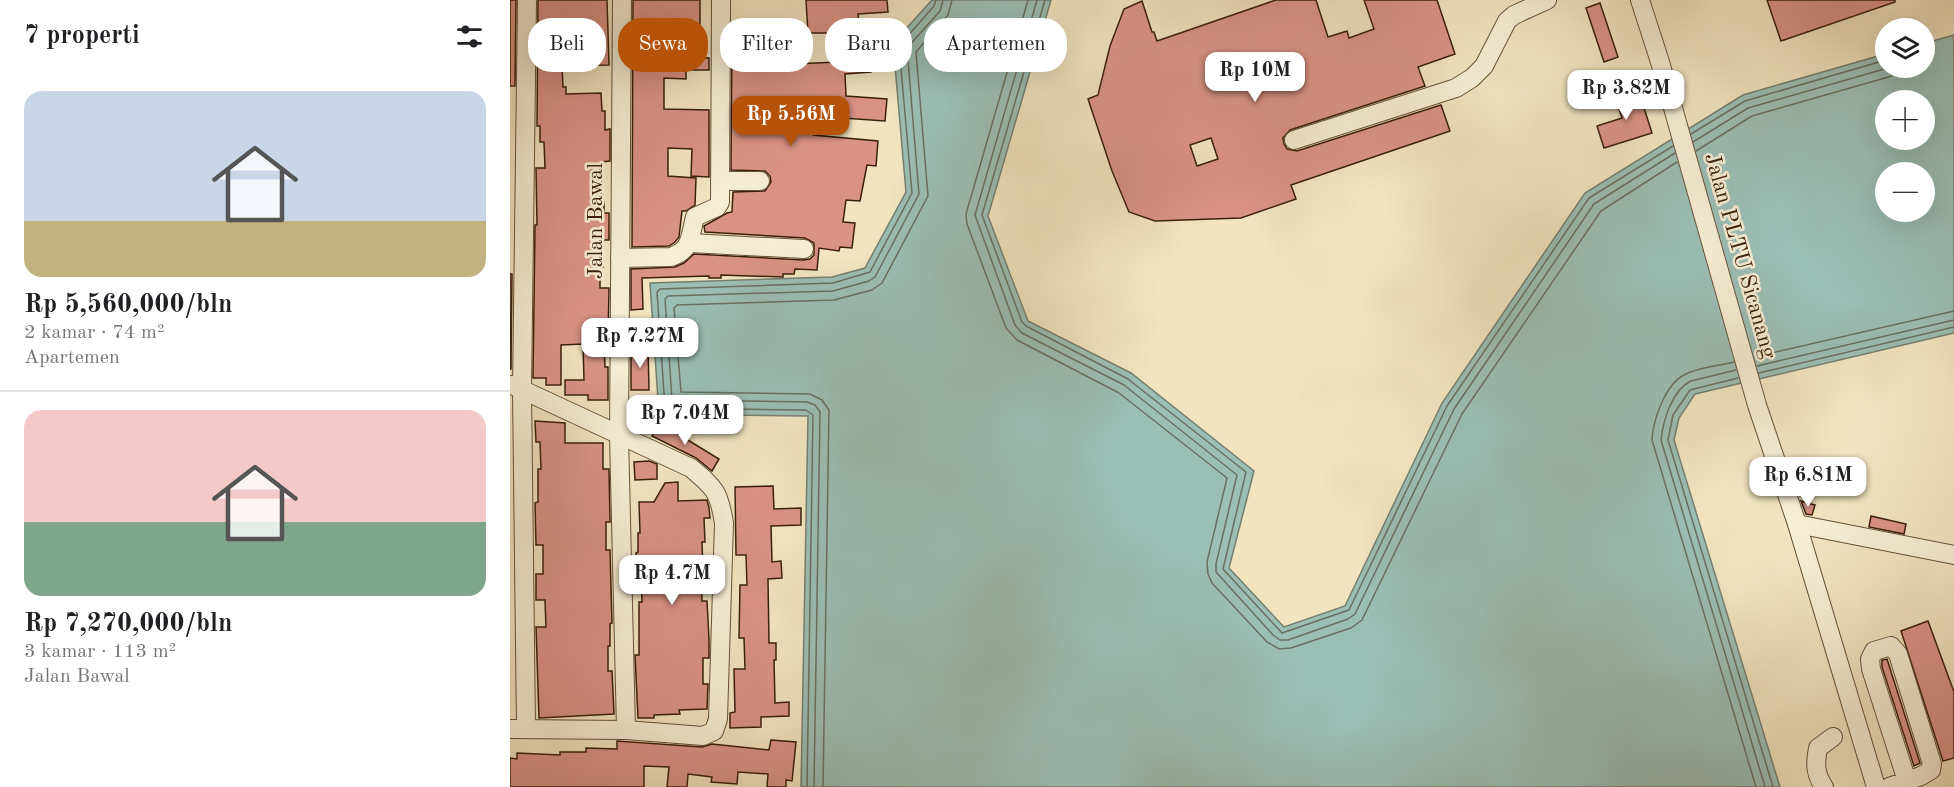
<!DOCTYPE html>
<html lang="id">
<meta charset="utf-8">
<style>
:root{--surface:#fff;--page:#f2f2f2;--text:#202124;--muted:#757577;--line:#e0e0e0;--accent:#b45309}
body{margin:0;font-family:"Old Standard TT",serif;background:var(--page);color:var(--text);height:100vh;display:flex;flex-direction:column;font-size:22px;white-space:nowrap}
*{box-sizing:border-box;margin:0}
p{font-size:20px;color:var(--muted)}
.icon{flex:none;width:33px;height:33px;fill:none;stroke:currentColor;stroke-width:2;stroke-linecap:round;stroke-linejoin:round}
.map{position:relative;flex:1;overflow:hidden}
.drawer{display:flex;flex-direction:column;background:var(--surface);width:510px}
.drawer>*{flex:none}
.banner{position:absolute;left:18px;top:18px;width:570px;height:54px;display:flex;gap:12px}
.fabs{position:absolute;left:1365px;top:18px;display:grid;gap:12px}
.fabs a{display:grid;place-items:center;width:60px;height:60px;border-radius:50%;background:var(--surface);box-shadow:0 6px 24px #0002;font-size:30px}
.price{position:absolute;translate:-50% -51px;padding:0 14px;border-radius:12px;background:#fff;color:#222;font-size:20px;line-height:39px;filter:drop-shadow(0 2px 3px #0008)}
.price::after{content:'';position:absolute;left:50%;top:36px;width:18px;height:14px;margin-left:-9px;background:inherit;clip-path:polygon(0 0,100% 0,50% 100%)}
.price.selected{background:var(--accent);color:#fff}
ul{padding:0;list-style:none}
li{display:grid;align-content:center;gap:12px;height:318px;padding:0 24px}
li+li{border-top:2px solid var(--line)}
li span{display:grid;place-items:center;height:186px;border-radius:18px;color:#555}
li>.icon{margin-inline-start:auto}
span .icon{width:108px;height:108px;fill:#fffc;stroke-width:1}
li b{font-size:26px}
h2{display:flex;justify-content:space-between;align-items:center;height:72px;padding:0 24px;font-size:26px}
.tag{padding:0 21px;border-radius:24px;background:var(--surface);box-shadow:0 6px 24px #0002;font-size:21px;line-height:54px}
.tag.selected{background:var(--accent);color:#fff}
main{display:flex;flex:1;min-height:0}
.map>svg:first-child{display:block}
</style>
<main>
<section class="drawer">
<h2>7 properti<svg class="icon" aria-label="filters" viewBox="0 0 24 24"><path d="M4 7h16M4 17h16"/><circle cx="9" cy="7" r="2"/><circle cx="15" cy="17" r="2"/></svg></h2>
<ul>
<li><span style="background:linear-gradient(#c9d6e8 70%,#c2b280 0)"><svg class="icon" aria-label="home" viewBox="0 0 24 24"><path d="M3 11l9-7 9 7M6 9v11h12V9"/></svg></span><div><b>Rp 5,560,000/bln</b><p>2 kamar · 74 m²</p><p>Apartemen</p></div></li>
<li><span style="background:linear-gradient(#f6c9c9 60%,#7fa58c 0)"><svg class="icon" aria-label="home" viewBox="0 0 24 24"><path d="M3 11l9-7 9 7M6 9v11h12V9"/></svg></span><div><b>Rp 7,270,000/bln</b><p>3 kamar · 113 m²</p><p>Jalan Bawal</p></div></li>
</ul>
</section>
<div class="map">
<svg width="1444" height="787" viewBox="0 0 1444 787">
<rect width="100%" height="100%" fill="#f1e4bf"/>
<filter id="stains"><feTurbulence type="fractalNoise" baseFrequency=".00333" numOctaves="4"/><feColorMatrix values="0 0 0 0 .2 0 0 0 0 .09 0 0 0 0 .02 0 0 0 .5 -.17"/></filter>
<radialGradient id="worn" r=".72"><stop offset=".6" stop-color="#630" stop-opacity="0"/><stop offset="1" stop-color="#630" stop-opacity=".3"/></radialGradient>
<path fill="#9bbeb5" stroke="#747f71" stroke-width="1.5" fill-rule="evenodd" d="M422 0H541L478 216 518 321 621 373 744 471 719 568 774 627 835 606 932 403 1075 193 1233 95 1375 54 1376 68H1414L1415 43 1444 35V333L1185 394 1169 418 1164 440 1270 787H291L298 416 149 414 140 283 322 277 355 268 396 192 383 43ZM1376 100H1414V140H1376ZM1376 172H1414V212H1376Z"/>
<g fill="none" stroke-linecap="round" stroke-linejoin="round">
<g stroke="#6a6f60" stroke-width="1.5">
<polyline points="518,0 456,214 457,224 496,328 507,340 609,393 717,478 697,562 698,574 702,583 757,642 769,649 781,648 841,628 852,620 952,414 1091,211 1167,162"/>
<polyline points="527,0 465,215 505,325 512,333 614,385 727,475 706,564 706,572 763,635 770,640 778,640 838,619 845,614 944,409 1084,204 1165,153"/>
<polyline points="535,0 472,215 512,322 516,326 618,379 736,472 713,569 772,633 839,610 937,406 1079,198 1163,146"/>
<polyline points="1181,134 1235,101 1376,60"/>
<polyline points="1183,142 1238,108 1378,68"/>
<polyline points="1186,151 1242,116 1382,76 1393,68"/>
<polyline points="1244,357 1444,311"/>
<path d="M1224 362C1208 366 1188 367 1174 375 1155 385 1143 420 1142 440L1246 787"/>
<polyline points="1247,366 1444,320"/>
<path d="M1226 370 1181 381C1162 390 1153 421 1151 440L1255 787"/>
<polyline points="1249,373 1444,327"/>
<polyline points="1228,378 1180,390 1163,415 1158,440 1263,787"/>
<polyline points="297,787 303,415 296,410 155,408 147,292 150,289 323,283 360,272 402,193 389,46 424,6 426,0"/>
<polyline points="304,787 310,412 305,405 297,402 162,400 155,299 158,296 323,291 359,281 365,277 409,194 397,48 430,11 433,0"/>
<polyline points="313,787 319,410 312,400 300,394 171,392 164,308 167,305 324,300 362,290 372,283 418,196 406,52 438,15 442,0"/>
</g>
</g>
<g fill="#da9286" stroke="#3a200c" stroke-width="1.5" fill-rule="evenodd">
<polygon points="0,0 6,0 5,86 0,86"/>
<polygon points="28,0 97,0 99,65 52,66 53,87 56,87 56,94 91,93 92,111 95,111 95,130 100,129 100,161 91,162 91,202 94,202 94,213 99,213 99,240 93,240 93,267 90,267 90,288 99,288 98,339 94,339 95,367 98,367 98,400 78,400 78,395 55,395 55,380 74,380 73,344 51,345 51,385 36,385 36,378 23,378 25,225 27,225 26,168 35,168 34,142 30,142 30,126 27,126"/>
<polygon points="123,0 190,0 190,29 154,27 154,57 199,58 199,70 176,70 176,79 154,78 154,109 199,110 199,177 181,176 182,149 158,148 158,176 186,178 185,205 176,211 172,211 169,237 165,242 159,246 122,247"/>
<polygon points="296,0 377,0 378,12 348,14 350,34 346,34 347,55 361,54 361,72 335,74 336,96 377,99 375,121 304,116 303,135 368,141 366,166 357,165 350,201 336,200 333,222 345,223 342,248 330,247 329,251 309,248 307,270 285,269 284,274 273,274 273,277 211,275 211,278 199,278 199,276 132,278 133,309 121,310 121,269 165,267 174,263 184,254 293,260 300,259 304,255 304,243 295,238 195,232 194,226 217,213 222,212 223,192 255,191 261,182 260,176 255,171 221,170 222,28 239,28 239,37 283,36 283,64 328,62 327,57 333,57 331,33 298,33"/>
<path d="M766 0H806L818 37 837 31 839 38 864 29 854 0H927L945 54 908 67 915 86 780 130 773 138 774 144 777 149 787 151 931 105 940 131 781 185 786 199 731 218 645 221 619 212 602 171 578 99 588 95 600 46 614 9 632 1 642 32H644L647 41ZM701 138 708 159 687 166 680 145Z"/>
<polygon points="1257,0 1385,0 1385,2 1271,41"/>
<polygon points="1090,3 1108,57 1094,62 1076,8"/>
<polygon points="1128,89 1142,133 1094,148 1087,126 1112,118 1105,97"/>
<polygon points="0,274 2,274 1,369 0,369"/>
<polygon points="121,347 138,347 139,390 121,390"/>
<polygon points="25,421 55,423 55,443 93,443 93,469 99,469 100,522 96,522 96,550 100,550 102,623 100,624 100,646 98,646 98,671 102,671 104,714 29,718 26,627 36,627 35,600 26,600 26,574 33,574 33,545 26,545 25,503 28,502 28,469 31,469 30,442 26,442"/>
<polygon points="150,423 209,459 202,471 186,458 142,436"/>
<polygon points="139,461 147,464 147,479 125,480 124,462"/>
<polygon points="168,482 168,501 197,500 199,508 200,518 194,518 195,542 192,542 193,569 191,569 192,601 197,601 199,639 199,658 193,658 193,684 198,684 197,709 169,710 170,714 144,715 144,718 128,718 125,655 129,655 129,602 132,602 131,572 127,572 126,553 128,552 128,533 130,533 129,502 144,502 155,483"/>
<polygon points="263,486 264,509 291,508 291,525 261,526 262,562 271,561 272,578 258,579 259,643 266,643 266,660 264,660 265,703 279,702 279,716 251,717 251,727 220,728 220,713 225,712 224,669 235,669 234,638 229,638 230,585 237,585 236,555 226,555 225,487"/>
<polygon points="1291,501 1305,505 1302,515 1296,514"/>
<polygon points="1361,516 1396,524 1394,534 1359,527"/>
<polygon points="1418,621 1444,692 1444,758 1433,761 1391,631"/>
<polygon points="1377,659 1410,763 1404,766 1372,667 1372,660"/>
<polygon points="261,740 286,742 282,781 276,780 276,787 257,787 258,774 228,772 227,784 201,782 202,777 178,774 177,787 157,787 159,767 134,766 134,787 0,787 0,758 7,759 7,753 50,755 50,752 76,752 76,748 107,749 107,741 192,747 202,744 259,750"/>
</g>
<g fill="none" stroke-linecap="round" stroke-linejoin="round">
<g stroke="#685139" stroke-width="20">
<g id="minor">
<polyline points="112,0 109,436 116,730"/>
<polyline points="1130,0 1150,62 1247,405 1287,524 1366,787"/>
<polyline points="784,140 946,88 962,78 974,66 997,21 1004,15 1037,0"/>
<polyline points="210,181 250,181"/>
<polyline points="180,243 294,249"/>
<path d="M110 258 161 257C182 250 180 235 185 217L207 207 210 202 211 0"/>
<polyline points="1287,524 1444,555"/>
<path d="M0 729 116 730 193 736 204 731 208 719 214 523C209 492 205 488 181 468L2 385"/>
<polyline points="16,729 12,389 17,0"/>
<path d="M1314 787C1305 774 1305 764 1308 748L1323 737"/>
<polyline points="1379,787 1411,776 1421,770 1422,764 1388,654 1381,646 1364,651 1360,659 1361,669 1397,781"/>
</g>
</g>
<use href="#minor" stroke="#f6edd5" stroke-width="18"/>
</g>
<g text-anchor="middle" dominant-baseline="central" stroke-width="5" stroke-linejoin="round" paint-order="stroke">
<g font-size="22" fill="#3a200c" stroke="#f6edd5">
<text transform="translate(86 221) rotate(-90)">Jalan Bawal</text>
<text transform="translate(1230 256) rotate(74)">Jalan PLTU Sicanang</text>
</g>
</g>
<rect width="100%" height="100%" filter="url(#stains)"/>
<rect width="100%" height="100%" fill="url(#worn)"/>
</svg>
<div class="fabs">
<a><svg class="icon" aria-label="layers" viewBox="0 0 24 24"><path d="M12 4l9 5-9 5-9-5zM3 14l9 5 9-5"/></svg></a>
<a>+</a>
<a>−</a>
</div>
<b class="price" style="left:745px;top:103px">Rp 10M</b>
<b class="price" style="left:1116px;top:121px">Rp 3.82M</b>
<b class="price selected" style="left:281px;top:147px">Rp 5.56M</b>
<b class="price" style="left:130px;top:369px">Rp 7.27M</b>
<b class="price" style="left:175px;top:446px">Rp 7.04M</b>
<b class="price" style="left:1298px;top:508px">Rp 6.81M</b>
<b class="price" style="left:162px;top:606px">Rp 4.7M</b>
<div class="banner">
<a class="tag">Beli</a>
<a class="tag selected">Sewa</a>
<a class="tag">Filter</a>
<a class="tag">Baru</a>
<a class="tag">Apartemen</a>
</div>
</div>
</main>
